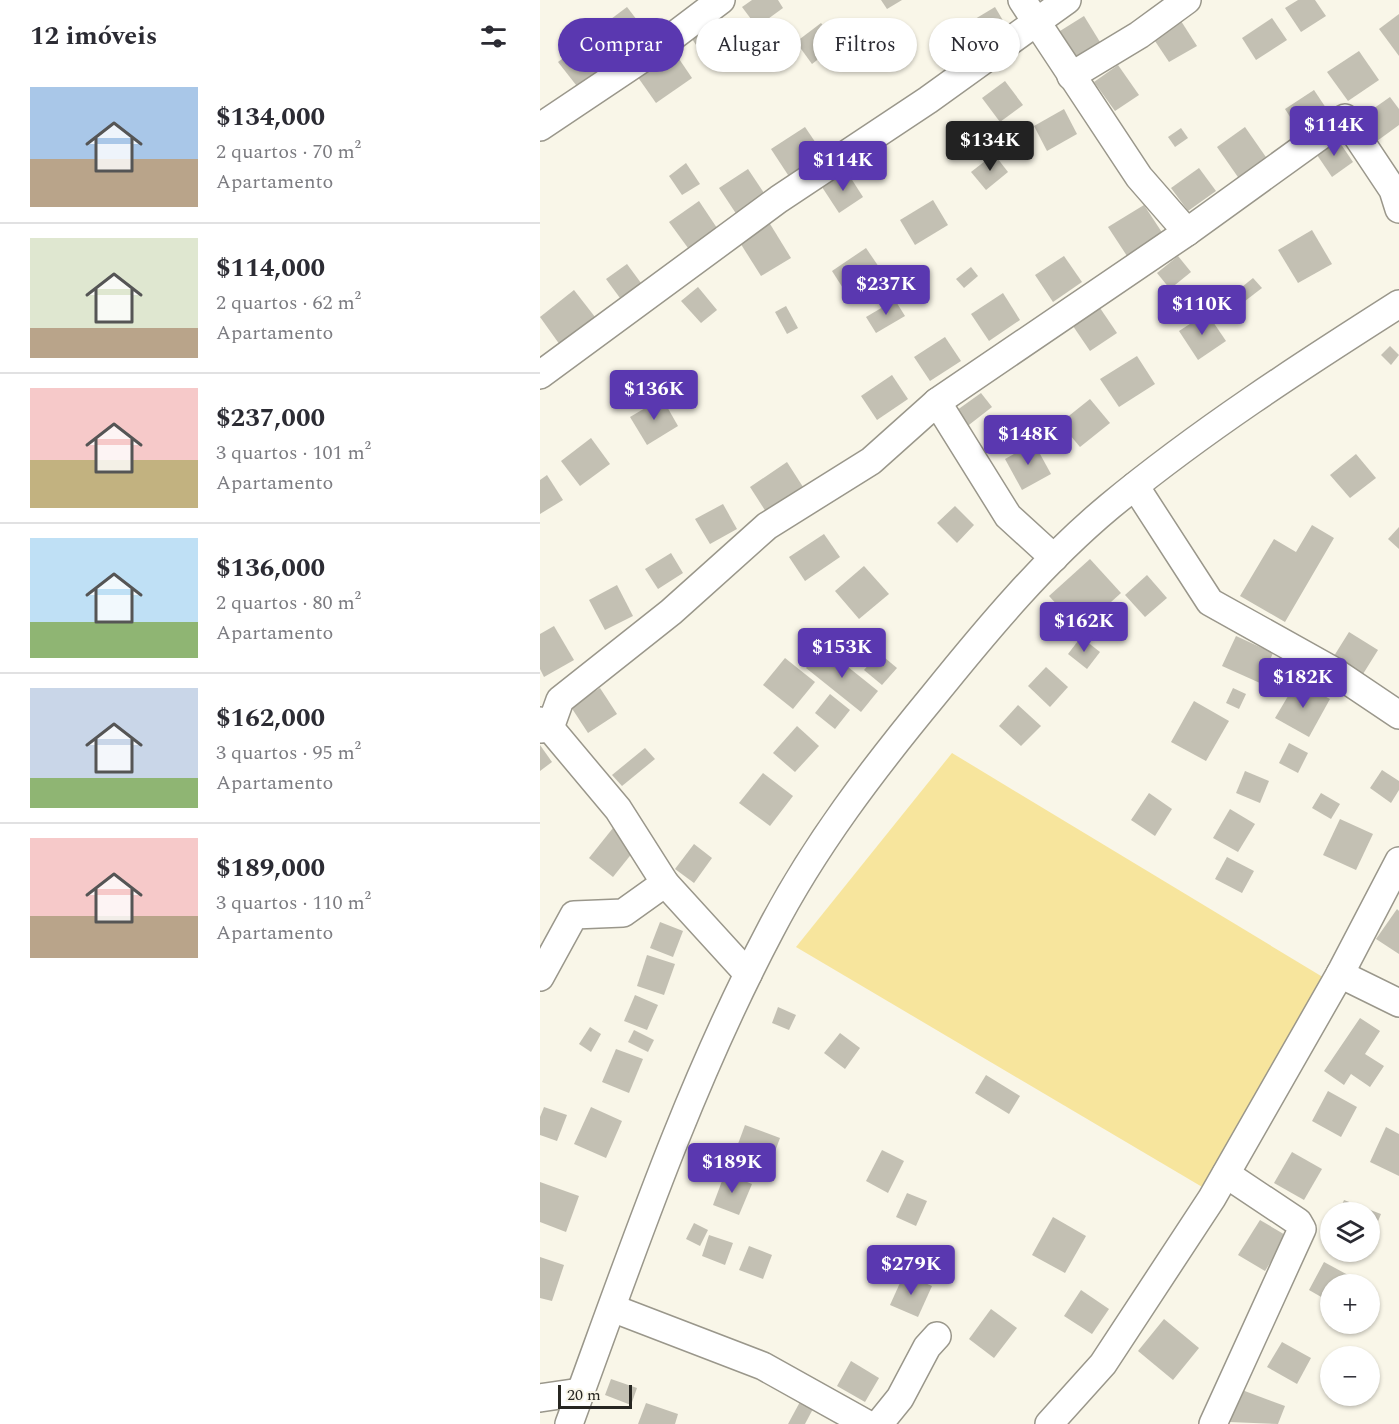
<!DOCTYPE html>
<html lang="pt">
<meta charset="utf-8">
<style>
:root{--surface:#fff;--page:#f7f7f7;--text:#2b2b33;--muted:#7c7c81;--line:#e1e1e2;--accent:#5a38b0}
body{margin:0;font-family:Spectral,serif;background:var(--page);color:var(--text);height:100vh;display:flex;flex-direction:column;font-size:22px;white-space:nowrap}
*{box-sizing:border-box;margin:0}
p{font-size:20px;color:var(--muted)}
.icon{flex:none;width:33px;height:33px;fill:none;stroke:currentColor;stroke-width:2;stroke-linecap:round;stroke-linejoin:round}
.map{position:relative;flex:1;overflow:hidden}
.sheet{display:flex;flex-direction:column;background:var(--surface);width:540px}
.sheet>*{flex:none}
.guide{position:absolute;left:18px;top:18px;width:570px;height:54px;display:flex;gap:12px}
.buttons{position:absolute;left:780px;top:1202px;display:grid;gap:12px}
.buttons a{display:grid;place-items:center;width:60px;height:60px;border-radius:50%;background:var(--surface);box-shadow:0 2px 4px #0004;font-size:30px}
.scale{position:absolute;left:18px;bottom:15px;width:74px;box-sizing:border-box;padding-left:6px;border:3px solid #272621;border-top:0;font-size:16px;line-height:21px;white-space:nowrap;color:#272621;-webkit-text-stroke:4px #f9f6e8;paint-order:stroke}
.price{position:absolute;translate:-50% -51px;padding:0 14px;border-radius:6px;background:var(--accent);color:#fff;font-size:20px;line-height:39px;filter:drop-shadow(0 2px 3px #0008)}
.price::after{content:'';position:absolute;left:50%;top:36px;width:18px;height:14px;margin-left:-9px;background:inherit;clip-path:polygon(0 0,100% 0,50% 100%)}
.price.current{background:#222;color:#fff}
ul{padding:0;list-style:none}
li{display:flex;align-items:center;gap:18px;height:150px;padding:0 30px}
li+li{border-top:2px solid var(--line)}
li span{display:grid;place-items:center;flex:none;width:168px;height:120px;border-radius:0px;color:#555}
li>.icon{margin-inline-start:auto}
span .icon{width:72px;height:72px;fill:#fffc;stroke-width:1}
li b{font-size:26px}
h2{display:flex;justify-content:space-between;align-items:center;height:72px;padding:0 30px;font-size:26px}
.tag{padding:0 21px;border-radius:27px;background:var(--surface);box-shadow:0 2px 4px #0004;font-size:21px;line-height:54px}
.tag.current{background:var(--accent);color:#fff}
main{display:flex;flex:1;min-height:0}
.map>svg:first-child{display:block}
</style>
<main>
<section class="sheet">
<h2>12 imóveis<svg class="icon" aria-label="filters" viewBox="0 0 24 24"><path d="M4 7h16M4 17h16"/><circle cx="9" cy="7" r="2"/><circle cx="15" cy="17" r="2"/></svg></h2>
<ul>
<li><span style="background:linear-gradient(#a9c7e8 60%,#b9a48a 0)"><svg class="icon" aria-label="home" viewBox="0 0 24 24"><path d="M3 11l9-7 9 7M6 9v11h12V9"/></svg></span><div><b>$134,000</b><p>2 quartos · 70 m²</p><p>Apartamento</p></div></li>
<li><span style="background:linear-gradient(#dfe7d0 75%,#b9a48a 0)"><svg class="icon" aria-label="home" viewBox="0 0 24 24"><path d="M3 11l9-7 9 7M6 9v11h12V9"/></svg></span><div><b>$114,000</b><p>2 quartos · 62 m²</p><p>Apartamento</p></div></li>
<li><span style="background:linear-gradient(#f6c9c9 60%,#c2b280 0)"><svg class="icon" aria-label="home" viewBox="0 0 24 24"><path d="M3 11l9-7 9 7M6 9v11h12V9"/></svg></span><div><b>$237,000</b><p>3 quartos · 101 m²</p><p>Apartamento</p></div></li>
<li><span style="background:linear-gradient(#bfe0f5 70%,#8fb573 0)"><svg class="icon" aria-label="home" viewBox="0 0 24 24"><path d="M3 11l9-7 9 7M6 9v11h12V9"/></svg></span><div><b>$136,000</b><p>2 quartos · 80 m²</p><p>Apartamento</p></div></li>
<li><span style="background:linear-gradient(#c9d6e8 75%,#8fb573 0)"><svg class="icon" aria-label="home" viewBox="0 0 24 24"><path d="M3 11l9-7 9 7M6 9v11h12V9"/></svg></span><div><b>$162,000</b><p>3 quartos · 95 m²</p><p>Apartamento</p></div></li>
<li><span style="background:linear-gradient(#f6c9c9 65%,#b9a48a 0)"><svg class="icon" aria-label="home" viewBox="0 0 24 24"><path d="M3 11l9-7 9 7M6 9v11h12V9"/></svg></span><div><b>$189,000</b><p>3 quartos · 110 m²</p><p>Apartamento</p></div></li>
</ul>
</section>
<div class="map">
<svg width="859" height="1424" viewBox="0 0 859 1424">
<rect width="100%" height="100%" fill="#f9f6e8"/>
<polygon fill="#f7e59d" points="412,753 786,979 669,1191 256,947"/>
<g fill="#c3c0b3">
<polygon points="212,0 238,0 243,8 217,27 202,7"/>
<polygon points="341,0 362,0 347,9"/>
<polygon points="758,0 775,0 786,16 761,32 745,8"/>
<polygon points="87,7 110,37 85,55 63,25"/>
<polygon points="455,7 468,29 444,44 430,22"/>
<polygon points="859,14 859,56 839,29"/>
<polygon points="544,16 560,42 537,57 520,31"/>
<polygon points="186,18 202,43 169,64 152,39"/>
<polygon points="732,18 747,40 716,60 702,38"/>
<polygon points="641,21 657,46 629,62 613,38"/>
<polygon points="281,23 298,44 272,64 256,42"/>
<polygon points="234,25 253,46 234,62 216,40"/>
<polygon points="46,41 67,69 40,90 18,62"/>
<polygon points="133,50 152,78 116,103 97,76"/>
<polygon points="819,51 839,80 808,101 787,72"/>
<polygon points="578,65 599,95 575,111 554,82"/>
<polygon points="465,81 483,105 460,122 442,98"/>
<polygon points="774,90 790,114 761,134 745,109"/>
<polygon points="850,97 859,109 859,125 837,141 820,118"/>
<polygon points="524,109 537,134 507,151 494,126"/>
<polygon points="265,127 284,155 250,178 231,149"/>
<polygon points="705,127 728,160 700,180 677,147"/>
<polygon points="641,128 648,138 635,147 628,137"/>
<polygon points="796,137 813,162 792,177 775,152"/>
<polygon points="454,154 468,172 446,190 431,172"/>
<polygon points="146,163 160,184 142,195 129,176"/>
<polygon points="659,168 676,191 648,211 631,188"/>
<polygon points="208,169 226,196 197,215 179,188"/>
<polygon points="307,172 323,197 299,213 282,187"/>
<polygon points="393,200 408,225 375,245 360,220"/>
<polygon points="159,201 177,228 148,248 129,222"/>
<polygon points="604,205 623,234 587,256 568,227"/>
<polygon points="227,219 251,258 221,276 197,238"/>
<polygon points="772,230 792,264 758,283 738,250"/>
<polygon points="326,248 343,273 308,296 292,271"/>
<polygon points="524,256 542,282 513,302 495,275"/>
<polygon points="638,256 651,272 630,289 617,273"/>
<polygon points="87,264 101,283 80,298 66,279"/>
<polygon points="431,267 438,276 424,288 416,279"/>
<polygon points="713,278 722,288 705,301 697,291"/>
<polygon points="158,287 177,310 161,323 141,301"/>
<polygon points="34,290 55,317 20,345 0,317"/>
<polygon points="463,293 480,320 449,341 431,314"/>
<polygon points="355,300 365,316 336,333 326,317"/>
<polygon points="246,306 258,328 247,334 235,312"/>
<polygon points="560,308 577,333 550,351 533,326"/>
<polygon points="667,313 686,341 658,360 639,331"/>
<polygon points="405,337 421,361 390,381 374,357"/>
<polygon points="850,346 859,355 851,365 841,355"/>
<polygon points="597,356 615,384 579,407 560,379"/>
<polygon points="352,375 368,399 337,420 321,396"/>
<polygon points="441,393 452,407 425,428 413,413"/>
<polygon points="122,398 138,426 107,445 90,417"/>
<polygon points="550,399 570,423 540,447 520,423"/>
<polygon points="51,438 70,464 40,486 21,461"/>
<polygon points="494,443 511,474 482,490 465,459"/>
<polygon points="816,454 836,478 810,498 790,475"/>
<polygon points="247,462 265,490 228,515 210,487"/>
<polygon points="7,475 23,500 0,514 0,480"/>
<polygon points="183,504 197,529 170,544 155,519"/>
<polygon points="415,506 434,525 417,543 397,523"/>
<polygon points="772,525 794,538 745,622 700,596 734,539 756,552"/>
<polygon points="859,527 859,549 848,539"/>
<polygon points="284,534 300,557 265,581 249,557"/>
<polygon points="131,553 143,573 118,589 105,569"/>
<polygon points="550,559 581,593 540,630 509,596"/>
<polygon points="324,566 349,594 319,619 295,591"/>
<polygon points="607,575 627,598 605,617 585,595"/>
<polygon points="77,585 93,616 65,630 49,600"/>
<polygon points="14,626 34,660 4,677 0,669 0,634"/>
<polygon points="809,632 838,650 823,674 794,656"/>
<polygon points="696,636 733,653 720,683 682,666"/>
<polygon points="541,637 560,652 547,669 528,654"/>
<polygon points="283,647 338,691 321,712 266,668"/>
<polygon points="339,653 357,668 342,685 324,670"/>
<polygon points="245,658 275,682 253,709 223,685"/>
<polygon points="506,667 528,687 510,707 488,686"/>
<polygon points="757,681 790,699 769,737 735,718"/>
<polygon points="60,688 77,714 48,733 31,707"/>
<polygon points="693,688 706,694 699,709 686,703"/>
<polygon points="290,694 310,710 295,729 275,713"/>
<polygon points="654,701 689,721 666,761 631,742"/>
<polygon points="478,705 501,726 481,746 459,726"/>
<polygon points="257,726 279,746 255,772 233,753"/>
<polygon points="749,743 768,753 758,773 739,763"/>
<polygon points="0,745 12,762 0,771"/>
<polygon points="105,748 115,759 82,786 72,775"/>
<polygon points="842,770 859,781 859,790 851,803 830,788"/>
<polygon points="705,771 729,781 720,803 696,793"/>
<polygon points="223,773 253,796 230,826 199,803"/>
<polygon points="609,793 632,809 615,836 591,820"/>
<polygon points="781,793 800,804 791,819 772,808"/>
<polygon points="690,809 715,824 698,852 673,838"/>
<polygon points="800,819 833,834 816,870 783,855"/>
<polygon points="73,828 97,847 73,877 49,858"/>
<polygon points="154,844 172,858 154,883 135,869"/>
<polygon points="687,857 714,871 702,893 675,879"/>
<polygon points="857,909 859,911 859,954 836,939"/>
<polygon points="120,922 143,931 133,957 110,948"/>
<polygon points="107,955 135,964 124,995 97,986"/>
<polygon points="95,995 118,1005 107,1030 84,1021"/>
<polygon points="238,1007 256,1015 249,1030 232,1023"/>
<polygon points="820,1018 840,1031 825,1054 844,1066 830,1087 811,1074 804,1085 784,1071"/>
<polygon points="50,1027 61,1034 51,1052 39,1044"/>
<polygon points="94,1030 114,1040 108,1052 88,1042"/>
<polygon points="300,1033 320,1048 305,1069 284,1053"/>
<polygon points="76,1049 103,1059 89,1093 62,1082"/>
<polygon points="446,1075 480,1096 469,1114 435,1093"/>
<polygon points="788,1091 817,1107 801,1137 772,1121"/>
<polygon points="4,1107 27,1115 17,1141 0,1135 0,1117"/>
<polygon points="51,1107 82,1121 66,1158 34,1144"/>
<polygon points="205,1125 240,1138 230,1165 195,1152"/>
<polygon points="846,1127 859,1134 859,1176 830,1162"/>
<polygon points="342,1150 364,1161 348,1193 326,1181"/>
<polygon points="752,1152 782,1169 764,1200 734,1183"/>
<polygon points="185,1173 212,1184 199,1215 173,1205"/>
<polygon points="0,1182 39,1196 26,1232 0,1222"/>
<polygon points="367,1193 387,1201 376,1226 356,1217"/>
<polygon points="804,1200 841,1214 830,1241 830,1212 799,1212"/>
<polygon points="513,1217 546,1236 525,1273 492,1255"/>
<polygon points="720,1220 747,1236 725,1271 698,1255"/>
<polygon points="154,1223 168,1230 160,1246 146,1239"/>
<polygon points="169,1235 193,1243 185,1265 162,1256"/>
<polygon points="209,1246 232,1255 223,1279 199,1270"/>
<polygon points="0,1257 24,1265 12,1301 0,1298"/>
<polygon points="784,1262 808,1275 803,1284 790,1284 790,1302 769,1290"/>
<polygon points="364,1274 392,1286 378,1317 350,1305"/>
<polygon points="541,1290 569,1309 552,1334 524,1316"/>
<polygon points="451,1309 477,1328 454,1358 429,1339"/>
<polygon points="624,1319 659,1348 633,1380 598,1351"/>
<polygon points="742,1342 771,1358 757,1384 727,1367"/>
<polygon points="311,1361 339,1378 325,1402 297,1386"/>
<polygon points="71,1379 97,1388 91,1405 65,1395"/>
<polygon points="702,1390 745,1406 738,1424 689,1422"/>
<polygon points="261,1400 274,1407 265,1424 248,1424"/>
<polygon points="106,1403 138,1414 135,1424 98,1424"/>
</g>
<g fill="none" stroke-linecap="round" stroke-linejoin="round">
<g stroke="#9a978b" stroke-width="30">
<g id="minor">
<polyline points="482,0 599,177 647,232"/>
<polyline points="531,76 599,35 647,0"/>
<polyline points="0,127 115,50 181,0"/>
<polyline points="0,375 239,199 388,100 527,0"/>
<polyline points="397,402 647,232 805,118 853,190 859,209"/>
<polyline points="595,486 670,602 792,670 859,715"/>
<polyline points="0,721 10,728 20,700 131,612 227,526 331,461 397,402 468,516 514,558"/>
<polyline points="0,729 10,728 78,809 125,883 208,974"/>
<polyline points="800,974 859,1003"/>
<polyline points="0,977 34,915 83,913 125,883"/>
<polyline points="72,1308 223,1366 327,1424"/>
<polyline points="0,1398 40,1392"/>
<path d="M29 1424C90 1258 147 1088 230 931 274 846 333 769 394 695 448 628 504 561 570 506 661 431 760 367 859 304"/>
<polyline points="339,1424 360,1398 387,1347 397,1336"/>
<polyline points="509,1424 563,1364 672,1198 800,974 859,861"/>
<polyline points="673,1424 762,1229 758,1222 686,1174"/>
</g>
</g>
<use href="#minor" stroke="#fff" stroke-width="27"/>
</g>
</svg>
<div class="buttons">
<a><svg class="icon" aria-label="layers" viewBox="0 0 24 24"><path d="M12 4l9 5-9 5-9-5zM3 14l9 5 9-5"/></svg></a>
<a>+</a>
<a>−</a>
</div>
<div class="scale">20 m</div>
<b class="price" style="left:794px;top:157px">$114K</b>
<b class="price current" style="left:450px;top:172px">$134K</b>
<b class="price" style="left:303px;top:192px">$114K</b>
<b class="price" style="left:346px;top:316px">$237K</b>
<b class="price" style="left:662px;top:336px">$110K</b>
<b class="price" style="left:114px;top:421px">$136K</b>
<b class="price" style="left:488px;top:466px">$148K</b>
<b class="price" style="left:544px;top:653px">$162K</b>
<b class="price" style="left:302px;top:679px">$153K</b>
<b class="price" style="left:763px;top:709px">$182K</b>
<b class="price" style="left:192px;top:1194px">$189K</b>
<b class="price" style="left:371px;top:1296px">$279K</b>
<div class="guide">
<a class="tag current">Comprar</a>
<a class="tag">Alugar</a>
<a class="tag">Filtros</a>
<a class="tag">Novo</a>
</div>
</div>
</main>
